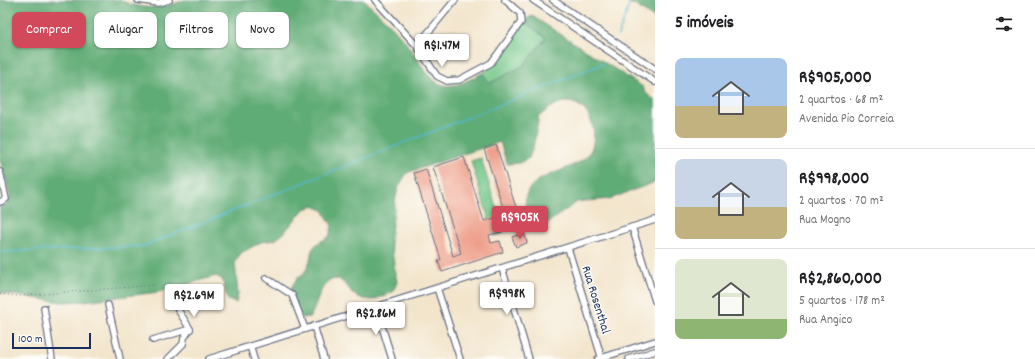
<!DOCTYPE html>
<html lang="pt">
<meta charset="utf-8">
<style>
:root{--surface:#fff;--page:#f2f2f2;--text:#202124;--muted:#757577;--line:#e0e0e0;--accent:#d1495b}
body{margin:0;font-family:Dekko,sans-serif;background:var(--page);color:var(--text);height:100vh;display:flex;flex-direction:column;font-size:15px;white-space:nowrap}
*{box-sizing:border-box;margin:0}
p{font-size:13px;color:var(--muted)}
.icon{flex:none;width:22px;height:22px;fill:none;stroke:currentColor;stroke-width:2;stroke-linecap:round;stroke-linejoin:round}
.map{position:relative;flex:1;overflow:hidden}
.side{display:flex;flex-direction:column;background:var(--surface);width:380px}
.side>*{flex:none}
.banner{position:absolute;left:12px;top:12px;width:380px;height:36px;display:flex;gap:8px}
.scale{position:absolute;left:12px;bottom:10px;width:79px;box-sizing:border-box;padding-left:4px;border:2px solid #1b2f5e;border-top:0;font-size:11px;line-height:14px;white-space:nowrap;color:#1b2f5e;-webkit-text-stroke:3px #fdfcf7;paint-order:stroke}
.price{position:absolute;translate:-50% -34px;padding:0 9px;border-radius:4px;background:#fff;color:#222;font-size:13px;line-height:26px;filter:drop-shadow(0 1px 2px #0008)}
.price::after{content:'';position:absolute;left:50%;top:24px;width:12px;height:9px;margin-left:-6px;background:inherit;clip-path:polygon(0 0,100% 0,50% 100%)}
.price.on{background:var(--accent);color:#fff}
ul{padding:0;list-style:none}
li{display:flex;align-items:center;gap:12px;height:100px;padding:0 20px}
li+li{border-top:1px solid var(--line)}
li span{display:grid;place-items:center;flex:none;width:112px;height:80px;border-radius:8px;color:#555}
li>.icon{margin-inline-start:auto}
span .icon{width:48px;height:48px;fill:#fffc;stroke-width:1}
li b{font-size:17px}
h2{display:flex;justify-content:space-between;align-items:center;height:48px;padding:0 20px;font-size:17px}
.chip{padding:0 14px;border-radius:8px;background:var(--surface);box-shadow:0 1px 3px #0004;font-size:14px;line-height:36px}
.chip.on{background:var(--accent);color:#fff}
main{display:flex;flex:1;min-height:0}
.map>svg:first-child{display:block}
</style>
<main>
<div class="map">
<svg width="655" height="359" viewBox="0 0 655 359">
<rect width="100%" height="100%" fill="#fdfcf7"/>
<filter id="ink" filterUnits="userSpaceOnUse"><feTurbulence type="fractalNoise" baseFrequency=".025" numOctaves="2"/><feDisplacementMap in="SourceGraphic" scale="8" xChannelSelector="R" yChannelSelector="G"/><feConvolveMatrix kernelMatrix="1 2 1 2 8 2 1 2 1" color-interpolation-filters="sRGB"/></filter>
<filter id="wash" filterUnits="userSpaceOnUse"><feTurbulence type="fractalNoise" baseFrequency=".012" numOctaves="4" result="noise"/><feDisplacementMap in="SourceGraphic" scale="16" xChannelSelector="R" yChannelSelector="G"/><feGaussianBlur stdDeviation="0.9" result="paint"/><feColorMatrix in="noise" values="0 0 0 0 0 0 0 0 0 0 0 0 0 0 0 0 0 1.4 0 .05"/><feComposite in="paint" operator="in"/></filter>
<g filter="url(#wash)">
<rect width="100%" height="100%" fill="#f3e5cc"/>
<g fill="#76c88a" stroke="#487c74">
<polygon points="532,16 527,24 546,38 523,66 490,83 482,73 494,64 526,19"/>
<polygon points="481,158 504,233 494,236 471,161"/>
</g>
<g fill="#60ac76" stroke="#3e6e6a">
<path d="M0 0H120C141 10 162 10 184 0H365C378 14 395 27 406 43 432 78 434 101 482 73L490 83 523 66 546 38 527 23 532 16 643 87 645 92 655 101V182L610 199 577 202 546 224C536 222 529 219 526 208 518 170 580 175 591 150 599 131 589 101 565 102 556 102 547 111 539 116L533 148 529 158 519 163 507 164 500 142 409 172 405 176 399 186 396 196 390 239 397 282 393 292 373 300 363 299 353 294 347 286 339 279 329 280C318 290 318 304 310 317L299 318C289 305 285 292 297 279 300 276 304 274 306 270 316 251 303 250 329 237L332 226 323 210 314 206 304 209 283 234 275 240 261 242 241 253 235 262 238 294 236 303 228 300 222 279 216 276 159 292 84 301 61 302 0 293V206L6 205 9 202 10 196 0 160Z"/>
<polygon points="619,0 655,0 655,19 635,5"/>
</g>
<g fill="none" stroke-linecap="round" stroke-linejoin="round">
<g stroke="#50b9cd" stroke-width="1.5">
<polyline points="618,36 631,0"/>
<polyline points="0,252 144,246 603,64"/>
</g>
</g>
<g id="blocks">
<g fill="#ee9e89">
<polygon points="496,145 522,226 510,229 484,149"/>
<polygon points="464,157 484,221 498,217 502,232 489,235 491,243 500,241 503,252 442,272 438,261 441,260 414,173 426,169 453,256 461,253 433,167"/>
<polygon points="524,233 527,243 516,247 512,237"/>
</g>
</g>
</g>
<g filter="url(#ink)">
<use href="#blocks" fill-opacity="0" stroke="#676f84" stroke-width="1"/>
<g fill="none" stroke-linecap="round" stroke-linejoin="round">
<g stroke="#676f84" stroke-width="8">
<g id="minor">
<polyline points="138,0 158,3 169,0"/>
<polyline points="375,0 417,46 437,76 447,81 459,80 491,63 521,22 520,13 505,0"/>
<polyline points="533,0 655,82"/>
<polyline points="553,0 655,69"/>
<polyline points="417,46 455,0"/>
<polyline points="0,172 6,199 0,202"/>
<polyline points="632,227 655,301"/>
<polyline points="568,248 602,359"/>
<polyline points="502,268 529,359"/>
<polyline points="266,278 292,295 305,329"/>
<polyline points="437,288 460,359"/>
<polyline points="108,305 120,359"/>
<polyline points="376,307 392,359"/>
<polyline points="44,308 52,359"/>
<polyline points="314,326 324,359"/>
<polyline points="153,340 190,329"/>
<polyline points="250,346 254,359"/>
<polyline points="168,359 183,344 184,338 190,329 170,297"/>
<polyline points="209,359 655,220"/>
<polyline points="598,359 655,341"/>
<polyline points="629,359 655,351"/>
</g>
</g>
<polyline stroke="#676f84" stroke-width="1" stroke-dasharray="1 3" stroke-linecap="butt" points="0,294 18,296 155,285"/>
<use href="#minor" stroke="#fff" stroke-width="5.5"/>
</g>
</g>
<g text-anchor="middle" dominant-baseline="central" stroke-width="3" stroke-linejoin="round" paint-order="stroke">
<g font-size="13" fill="#1b2f5e" stroke="#fdfcf7">
<text transform="translate(595 300) rotate(73)">Rua Rosenthal</text>
</g>
</g>
</svg>
<div class="scale">100 m</div>
<b class="price" style="left:442px;top:68px">R$1.47M</b>
<b class="price on" style="left:520px;top:240px">R$905K</b>
<b class="price" style="left:507px;top:316px">R$998K</b>
<b class="price" style="left:194px;top:318px">R$2.69M</b>
<b class="price" style="left:376px;top:336px">R$2.86M</b>
<div class="banner">
<a class="chip on">Comprar</a>
<a class="chip">Alugar</a>
<a class="chip">Filtros</a>
<a class="chip">Novo</a>
</div>
</div>
<section class="side">
<h2>5 imóveis<svg class="icon" aria-label="filters" viewBox="0 0 24 24"><path d="M4 7h16M4 17h16"/><circle cx="9" cy="7" r="2"/><circle cx="15" cy="17" r="2"/></svg></h2>
<ul>
<li><span style="background:linear-gradient(#a9c7e8 60%,#c2b280 0)"><svg class="icon" aria-label="home" viewBox="0 0 24 24"><path d="M3 11l9-7 9 7M6 9v11h12V9"/></svg></span><div><b>R$905,000</b><p>2 quartos · 68 m²</p><p>Avenida Pio Correia</p></div></li>
<li><span style="background:linear-gradient(#c9d6e8 60%,#c2b280 0)"><svg class="icon" aria-label="home" viewBox="0 0 24 24"><path d="M3 11l9-7 9 7M6 9v11h12V9"/></svg></span><div><b>R$998,000</b><p>2 quartos · 70 m²</p><p>Rua Mogno</p></div></li>
<li><span style="background:linear-gradient(#dfe7d0 75%,#8fb573 0)"><svg class="icon" aria-label="home" viewBox="0 0 24 24"><path d="M3 11l9-7 9 7M6 9v11h12V9"/></svg></span><div><b>R$2,860,000</b><p>5 quartos · 178 m²</p><p>Rua Angico</p></div></li>
</ul>
</section>
</main>
